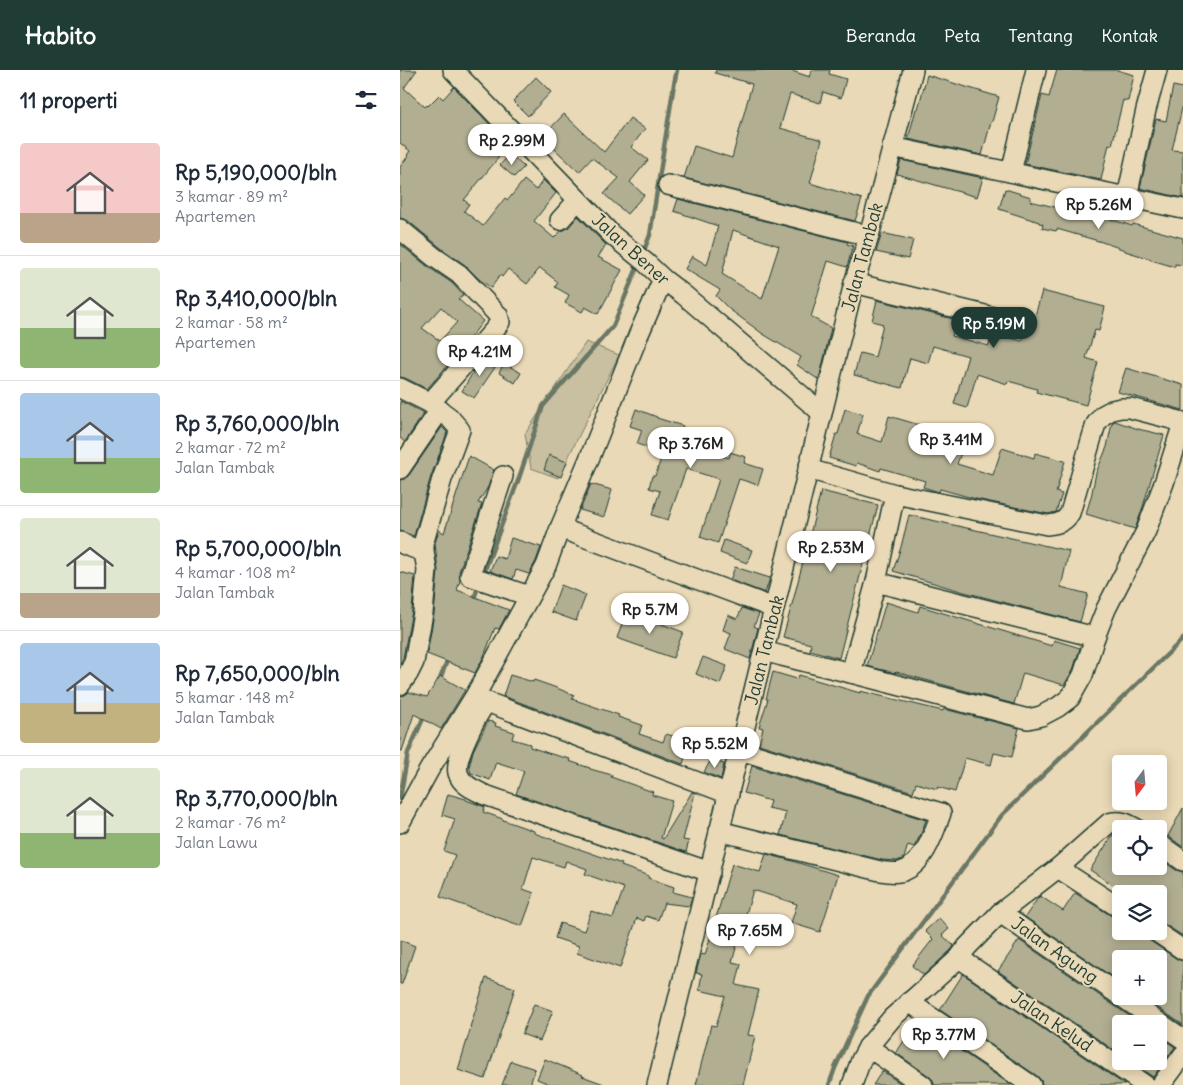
<!DOCTYPE html>
<html lang="id">
<meta charset="utf-8">
<style>
:root{--surface:#fff;--page:#f6f6f7;--text:#1f2937;--muted:#747a83;--line:#e0e1e3;--accent:#1f3d34}
body{margin:0;font-family:Delius,sans-serif;background:var(--page);color:var(--text);height:100vh;display:flex;flex-direction:column;font-size:19px;white-space:nowrap}
*{box-sizing:border-box;margin:0}
p{font-size:16px;color:var(--muted)}
.icon{flex:none;width:28px;height:28px;fill:none;stroke:currentColor;stroke-width:2;stroke-linecap:round;stroke-linejoin:round}
.map{position:relative;flex:1;overflow:hidden}
.side{display:flex;flex-direction:column;background:var(--surface);width:400px}
.side>*{flex:none}
.needle{width:32px;rotate:196deg}
.buttons{position:absolute;left:712px;top:685px;display:grid;gap:10px}
.buttons a{display:grid;place-items:center;width:55px;height:55px;border-radius:5px;background:var(--surface);box-shadow:0 2px 12px #0003;font-size:25px}
.price{position:absolute;translate:-50% -42px;padding:0 11px;border-radius:18px;background:#fff;color:#222;font-size:16px;line-height:32px;filter:drop-shadow(0 1px 2px #0008)}
.price::after{content:'';position:absolute;left:50%;top:30px;width:15px;height:11px;margin-left:-8px;background:inherit;clip-path:polygon(0 0,100% 0,50% 100%)}
.price.selected{background:var(--accent);color:#fff}
ul{padding:0;list-style:none}
li{display:flex;align-items:center;gap:15px;height:125px;padding:0 20px}
li+li{border-top:1px solid var(--line)}
li span{display:grid;place-items:center;flex:none;width:140px;height:100px;border-radius:5px;color:#555}
li>.icon{margin-inline-start:auto}
span .icon{width:60px;height:60px;fill:#fffc;stroke-width:1}
li b{font-size:21px}
h2{display:flex;justify-content:space-between;align-items:center;height:60px;padding:0 20px;font-size:21px}
header{display:flex;align-items:center;gap:30px;box-sizing:border-box;height:70px;padding:0 25px;background:var(--accent);color:#fff}
header strong{font-size:24px}
nav{display:flex;gap:28px;margin-inline-start:auto;font-size:18px}
main{display:flex;flex:1;min-height:0}
.map>svg:first-child{display:block}
</style>
<header>
<strong>Habito</strong>
<nav><a>Beranda</a><a>Peta</a><a>Tentang</a><a>Kontak</a></nav>
</header>
<main>
<section class="side">
<h2>11 properti<svg class="icon" aria-label="filters" viewBox="0 0 24 24"><path d="M4 7h16M4 17h16"/><circle cx="9" cy="7" r="2"/><circle cx="15" cy="17" r="2"/></svg></h2>
<ul>
<li><span style="background:linear-gradient(#f6c9c9 70%,#b9a48a 0)"><svg class="icon" aria-label="home" viewBox="0 0 24 24"><path d="M3 11l9-7 9 7M6 9v11h12V9"/></svg></span><div><b>Rp 5,190,000/bln</b><p>3 kamar · 89 m²</p><p>Apartemen</p></div></li>
<li><span style="background:linear-gradient(#dfe7d0 60%,#8fb573 0)"><svg class="icon" aria-label="home" viewBox="0 0 24 24"><path d="M3 11l9-7 9 7M6 9v11h12V9"/></svg></span><div><b>Rp 3,410,000/bln</b><p>2 kamar · 58 m²</p><p>Apartemen</p></div></li>
<li><span style="background:linear-gradient(#a9c7e8 65%,#8fb573 0)"><svg class="icon" aria-label="home" viewBox="0 0 24 24"><path d="M3 11l9-7 9 7M6 9v11h12V9"/></svg></span><div><b>Rp 3,760,000/bln</b><p>2 kamar · 72 m²</p><p>Jalan Tambak</p></div></li>
<li><span style="background:linear-gradient(#dfe7d0 75%,#b9a48a 0)"><svg class="icon" aria-label="home" viewBox="0 0 24 24"><path d="M3 11l9-7 9 7M6 9v11h12V9"/></svg></span><div><b>Rp 5,700,000/bln</b><p>4 kamar · 108 m²</p><p>Jalan Tambak</p></div></li>
<li><span style="background:linear-gradient(#a9c7e8 60%,#c2b280 0)"><svg class="icon" aria-label="home" viewBox="0 0 24 24"><path d="M3 11l9-7 9 7M6 9v11h12V9"/></svg></span><div><b>Rp 7,650,000/bln</b><p>5 kamar · 148 m²</p><p>Jalan Tambak</p></div></li>
<li><span style="background:linear-gradient(#dfe7d0 65%,#8fb573 0)"><svg class="icon" aria-label="home" viewBox="0 0 24 24"><path d="M3 11l9-7 9 7M6 9v11h12V9"/></svg></span><div><b>Rp 3,770,000/bln</b><p>2 kamar · 76 m²</p><p>Jalan Lawu</p></div></li>
</ul>
</section>
<div class="map">
<svg width="783" height="1015" viewBox="0 0 783 1015">
<rect width="100%" height="100%" fill="#ead9b6"/>
<filter id="ink" filterUnits="userSpaceOnUse"><feTurbulence type="fractalNoise" baseFrequency=".02" numOctaves="2"/><feDisplacementMap in="SourceGraphic" scale="10" xChannelSelector="R" yChannelSelector="G"/><feConvolveMatrix kernelMatrix="1 2 1 2 8 2 1 2 1" color-interpolation-filters="sRGB"/></filter>
<g filter="url(#ink)">
<polygon fill="#c9c0a1" stroke="#747e6a" points="186,272 219,285 158,408 131,398 125,364"/>
<g fill="none" stroke-linecap="round" stroke-linejoin="round">
<g stroke="#6a7765" stroke-width="4.5">
<polyline points="243,183 250,165 274,14 277,0"/>
<polyline points="83,505 119,408 143,336 213,256 239,193"/>
<polyline points="73,531 79,515"/>
<polyline points="39,611 48,589"/>
<polyline points="0,728 8,683 25,644"/>
<polyline points="429,1015 435,998 468,926 602,745 783,569"/>
</g>
</g>
<g fill="#b2ae92" stroke="#1f3d34" fill-rule="evenodd">
<polygon points="0,0 17,0 4,18 25,37 27,35 28,36 39,25 43,29 54,17 99,64 86,77 99,87 64,130 69,134 64,141 83,156 105,128 108,130 124,110 136,120 143,110 156,123 134,151 154,168 161,161 164,160 168,158 178,146 206,175 198,187 222,200 198,244 185,237 182,242 165,233 169,225 155,217 158,212 140,198 127,214 108,199 102,207 100,205 91,218 79,209 65,195 41,178 7,150 0,148 0,97 8,86 7,85 10,81 0,73"/>
<polygon points="316,0 389,0 410,7 412,0 430,0 429,4 446,9 441,28 423,22 420,33 390,24 380,58 422,70 410,113 462,129 455,151 284,108 294,76 332,88 352,14 315,3"/>
<polygon points="657,0 717,0 734,5 728,31 723,30 712,75 709,74 701,110 625,94 642,25 649,27"/>
<polygon points="527,5 599,27 592,52 591,52 582,85 508,69 516,39 518,39"/>
<polygon points="136,7 151,22 128,46 113,31"/>
<polygon points="773,16 783,18 783,34 772,80 783,81 783,128 740,118 756,49 766,51"/>
<polygon points="164,44 204,82 230,48 245,59 231,77 248,90 230,112 244,125 227,144 204,124 219,108 192,88 179,102 142,67"/>
<polygon points="110,84 124,97 114,107 100,95"/>
<polygon points="501,90 583,108 577,127 497,104"/>
<polygon points="605,119 631,127 630,131 667,140 666,141 703,151 704,147 732,156 733,154 783,168 783,195 775,194 775,197 751,190 751,189 725,181 725,180 702,172 657,159 656,161 642,158 643,154 639,153 639,152 599,139"/>
<path d="M278 129 448 172 447 174 453 176 447 197 428 191 411 247 431 258 419 310 397 295 401 287 363 264 329 239 316 226 320 220 285 199 292 186 307 195 318 156 274 141ZM333 160 379 176 362 229 322 204Z"/>
<polygon points="482,163 513,170 508,189 476,182"/>
<path d="M0 174 27 196 52 213 63 225 58 229 83 251 61 280 27 319 5 308 0 307ZM41 237 57 252 40 271 22 258Z"/>
<polygon points="642,221 705,237 699,261 695,260 686,288 698,292 686,335 636,322 637,319 608,311 607,314 577,304 567,338 554,334 568,286 533,276 528,293 510,288 502,318 454,305 460,283 475,287 483,254 472,251 477,230 557,250 552,266 589,276 592,263 622,271 623,270 624,265 630,262 633,257 633,251 630,246 630,245 635,246"/>
<polygon points="86,286 98,293 74,328 62,321 75,299"/>
<polygon points="104,293 121,303 115,313 99,303"/>
<polygon points="726,298 783,315 783,340 718,322"/>
<polygon points="0,331 24,343 5,372 0,368"/>
<polygon points="236,339 257,347 257,348 283,356 282,360 307,368 303,379 329,388 330,382 346,387 344,393 363,399 358,415 339,409 318,473 300,467 319,409 286,399 268,450 252,445 260,421 249,418 252,406 255,406 263,383 237,374 242,360 230,356"/>
<polygon points="445,339 463,344 457,364 482,372 489,346 523,356 522,358 565,372 557,394 593,405 602,378 634,388 635,383 665,391 656,422 662,424 656,442 648,444 576,429 540,419 539,422 536,421 523,417 525,411 481,398 480,401 457,393 456,396 429,388 436,364 438,364"/>
<polygon points="715,351 738,359 764,365 742,440 735,459 686,444 692,423 692,422 696,403 707,377 712,353"/>
<polygon points="42,357 47,362 43,375 40,379 41,380 31,406 14,466 0,461 0,410 5,409 9,405"/>
<polygon points="149,385 167,392 161,407 144,400"/>
<polygon points="69,386 94,400 88,417 78,433 82,434 59,502 60,511 57,520 109,540 99,559 95,558 84,586 75,603 27,584 34,544 38,501 35,473 39,460 44,463"/>
<polygon points="191,414 212,420 204,447 180,440"/>
<polygon points="421,421 478,435 439,588 410,580 411,574 383,567 394,527"/>
<polygon points="509,445 669,481 661,517 688,524 680,552 564,522 493,501 501,477"/>
<polygon points="111,468 141,477 136,491 129,504 116,500 113,509 90,501 96,486 105,489"/>
<polygon points="324,470 352,480 347,493 320,483"/>
<polygon points="335,497 370,508 365,523 330,510"/>
<polygon points="0,502 15,506 12,541 3,588 0,595"/>
<polygon points="161,515 186,525 176,551 151,542"/>
<polygon points="486,532 518,542 520,536 652,576 654,570 680,578 673,600 664,615 623,603 614,634 496,602 495,603 467,596"/>
<polygon points="342,538 359,544 354,556 358,558 350,589 325,579 331,563 323,560 328,545 337,549"/>
<polygon points="227,541 283,562 273,588 217,568"/>
<polygon points="303,587 327,596 320,614 296,604"/>
<polygon points="373,602 397,609 399,605 460,623 460,621 543,641 544,639 619,658 612,687 594,683 591,695 565,688 555,722 538,717 537,719 516,713 513,722 359,674 363,658 359,657 368,629 366,629"/>
<polygon points="110,605 133,612 134,610 154,617 174,625 172,629 219,645 218,647 242,655 239,664 263,672 266,664 290,671 283,694 103,626"/>
<polygon points="40,606 65,620 41,659 14,644 2,681 0,681 0,626 5,625 9,622 27,627"/>
<polygon points="88,651 96,653 95,656 114,662 112,669 130,674 130,677 151,684 170,689 169,691 190,698 190,699 212,705 211,707 253,722 252,725 272,731 261,768 263,769 292,722 295,723 283,770 289,771 286,782 116,724 124,701 96,692 90,710 71,703 69,697 73,681"/>
<polygon points="311,690 324,694 321,709 304,702"/>
<polygon points="352,696 526,750 521,764 514,777 508,775 504,788 497,791 482,790 380,765 386,742 368,738 370,731 344,723"/>
<polygon points="48,724 66,729 66,730 85,737 83,742 103,749 103,750 134,761 134,763 222,794 221,796 249,806 248,808 274,817 273,822 292,827 289,836 264,833 258,850 246,846 244,851 237,848 220,898 177,883 179,876 155,868 160,853 184,861 191,841 213,848 224,818 185,804 187,799 166,791 164,797 133,787 123,819 134,823 122,856 40,827 55,785 44,781 55,749 42,745"/>
<polygon points="783,738 783,777 768,766"/>
<polygon points="714,763 721,764 721,796 759,796 759,788 776,800 783,802 783,866 759,851 759,824 727,824 690,800"/>
<polygon points="366,784 389,790 438,805 420,862 391,853 397,834 353,820 332,892 341,894 336,915 359,920 348,965 355,966 343,1015 296,1015 311,955 316,956 325,926 299,920 302,904 296,903 301,884 305,885 332,794 360,802"/>
<polygon points="675,823 715,848 721,850 721,861 744,861 745,866 749,870 777,889 783,891 783,955 741,926 759,926 759,889 721,889 721,913 625,847 638,828 640,826 663,841"/>
<polygon points="539,848 549,859 542,865 554,876 551,880 524,905 512,896 533,869 525,861"/>
<polygon points="0,870 15,876 2,914 0,914"/>
<polygon points="619,870 741,954 721,954 721,985 598,901"/>
<polygon points="563,904 725,1015 642,1015 641,1010 637,1006 540,940"/>
<polygon points="86,908 115,918 85,1009 58,1000 71,957 70,957"/>
<polygon points="134,934 153,941 140,971 122,964"/>
<polygon points="517,951 611,1015 534,1015 533,1010 529,1006 496,983"/>
<polygon points="759,966 775,977 753,1007 730,991 759,991"/>
<polygon points="145,989 183,1005 182,1006 204,1014 204,1015 152,1015 137,1009"/>
<polygon points="111,991 135,999 130,1015 102,1015"/>
<polygon points="482,1001 503,1015 473,1015"/>
</g>
<g fill="none" stroke-linecap="round" stroke-linejoin="round">
<g stroke="#1f3d34" stroke-width="22">
<g id="minor">
<polyline points="53,0 212,165 245,192 263,209 284,225 422,343"/>
<polyline points="492,77 783,139"/>
<polyline points="611,102 636,0"/>
<polyline points="268,115 469,166"/>
<polyline points="727,127 746,40 757,0"/>
<polyline points="160,150 178,130"/>
<polyline points="0,159 34,187 59,204 98,245 100,252 95,259 30,333"/>
<polyline points="454,213 622,254"/>
<polyline points="0,318 30,333 49,347 60,360 42,409 24,471 24,482 27,500 23,543 14,592 8,604 0,615"/>
<polyline points="0,399 40,340"/>
<path d="M408 399 495 424 647 455C658 454 665 452 670 443L692 367 696 354 703 345 712 340 721 338H730L783 352"/>
<polyline points="103,406 70,506 129,526"/>
<polyline points="160,458 374,538"/>
<polyline points="0,472 5,475 24,482"/>
<polyline points="476,512 695,567"/>
<polyline points="364,581 382,586 451,603 628,649 641,646 658,637 670,628 683,605 695,567 706,539 746,461 764,413 783,353"/>
<polyline points="451,603 476,512 495,424"/>
<polyline points="0,753 29,700 75,626 146,496 160,458 192,382 238,266 263,209"/>
<path d="M319 761 480 801C486 802 494 803 500 802 523 797 534 763 541 743L340 680"/>
<polyline points="759,774 783,791"/>
<polyline points="658,798 721,839"/>
<path d="M310 802 85 725C75 720 61 715 58 703 54 688 77 644 87 632L329 724"/>
<polyline points="600,843 783,969"/>
<polyline points="755,861 783,880"/>
<polyline points="559,888 745,1015"/>
<polyline points="509,932 631,1015"/>
<polyline points="468,977 523,1015"/>
<polyline points="257,1015 454,213 469,166 513,0"/>
<path d="M452 1015 461 990 468 977 492 948 559 888 567 877 600 843 658 798 709 753C721 750 727 753 737 759"/>
<polyline points="761,1015 783,985"/>
</g>
</g>
<use href="#minor" stroke="#ead9b6" stroke-width="19"/>
</g>
</g>
<g text-anchor="middle" dominant-baseline="central" stroke-width="4" stroke-linejoin="round" paint-order="stroke">
<g font-size="18" fill="#1f3d34" stroke="#ead9b6">
<text transform="translate(231 179) rotate(42)">Jalan Bener</text>
<text transform="translate(462 187) rotate(-75)">Jalan Tambak</text>
<text transform="translate(364 580) rotate(-76)">Jalan Tambak</text>
<text transform="translate(655 880) rotate(35)">Jalan Agung</text>
<text transform="translate(652 951) rotate(34)">Jalan Kelud</text>
</g>
</g>
</svg>
<div class="buttons">
<a><svg class="needle" viewBox="-14 -14 28 28"><path d="M0-13l5 13h-10z" fill="#e53935"/><path d="M0 13l5-13h-10z" fill="#747a83"/></svg></a>
<a><svg class="icon" aria-label="locate" viewBox="0 0 24 24"><circle cx="12" cy="12" r="6"/><path d="M12 2v4M12 18v4M2 12h4M18 12h4"/></svg></a>
<a><svg class="icon" aria-label="layers" viewBox="0 0 24 24"><path d="M12 4l9 5-9 5-9-5zM3 14l9 5 9-5"/></svg></a>
<a>+</a>
<a>−</a>
</div>
<b class="price" style="left:112px;top:96px">Rp 2.99M</b>
<b class="price" style="left:699px;top:160px">Rp 5.26M</b>
<b class="price selected" style="left:594px;top:279px">Rp 5.19M</b>
<b class="price" style="left:80px;top:307px">Rp 4.21M</b>
<b class="price" style="left:551px;top:395px">Rp 3.41M</b>
<b class="price" style="left:291px;top:399px">Rp 3.76M</b>
<b class="price" style="left:431px;top:503px">Rp 2.53M</b>
<b class="price" style="left:250px;top:565px">Rp 5.7M</b>
<b class="price" style="left:315px;top:699px">Rp 5.52M</b>
<b class="price" style="left:350px;top:886px">Rp 7.65M</b>
<b class="price" style="left:544px;top:990px">Rp 3.77M</b>
</div>
</main>
